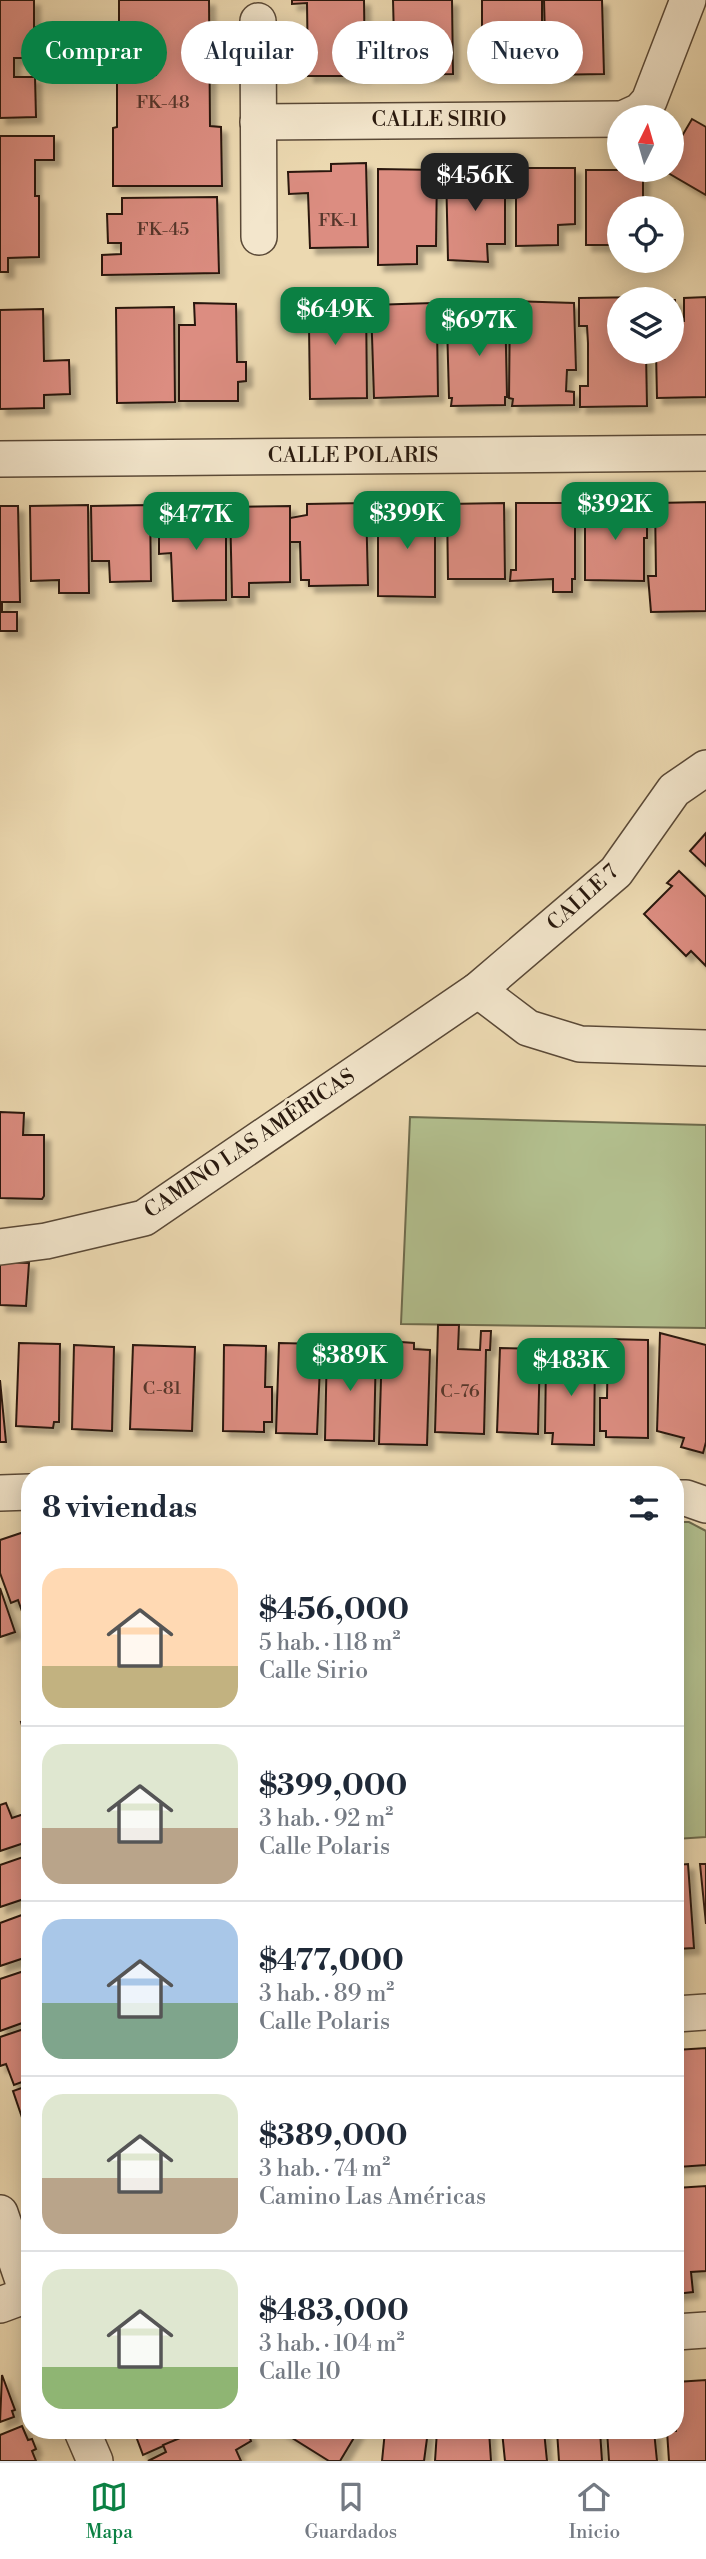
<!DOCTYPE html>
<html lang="es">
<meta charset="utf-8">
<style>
:root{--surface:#fff;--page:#f2f2f3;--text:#1f2937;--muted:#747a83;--line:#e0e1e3;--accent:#0b8043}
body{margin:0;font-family:"Libre Bodoni",serif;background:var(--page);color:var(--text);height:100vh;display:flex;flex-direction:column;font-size:26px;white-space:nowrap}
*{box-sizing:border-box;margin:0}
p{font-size:23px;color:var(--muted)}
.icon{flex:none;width:38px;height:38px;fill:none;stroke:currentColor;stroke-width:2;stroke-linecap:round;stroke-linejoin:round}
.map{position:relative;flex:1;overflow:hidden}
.drawer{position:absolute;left:21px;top:1466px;width:663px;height:973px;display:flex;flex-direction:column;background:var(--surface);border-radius:28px;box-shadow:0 4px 18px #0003}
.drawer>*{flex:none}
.top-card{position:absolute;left:21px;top:21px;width:665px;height:63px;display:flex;gap:14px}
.needle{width:46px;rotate:5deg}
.controls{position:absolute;left:607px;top:105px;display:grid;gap:14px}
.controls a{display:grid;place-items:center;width:77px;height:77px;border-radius:50%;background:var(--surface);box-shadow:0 4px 18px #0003;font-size:35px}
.price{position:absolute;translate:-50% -60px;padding:0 16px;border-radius:14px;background:var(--accent);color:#fff;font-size:23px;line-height:46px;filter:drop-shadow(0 2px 4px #0008)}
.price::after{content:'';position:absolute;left:50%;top:42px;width:21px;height:16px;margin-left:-10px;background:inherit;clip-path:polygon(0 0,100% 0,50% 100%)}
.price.active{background:#222;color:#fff}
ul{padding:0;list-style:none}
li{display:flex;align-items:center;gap:21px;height:175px;padding:0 21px}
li+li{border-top:2px solid var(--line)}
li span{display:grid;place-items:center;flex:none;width:196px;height:140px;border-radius:21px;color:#555}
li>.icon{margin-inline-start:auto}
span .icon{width:84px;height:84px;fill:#fffc;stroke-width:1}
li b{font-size:30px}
h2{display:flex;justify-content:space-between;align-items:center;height:84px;padding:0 21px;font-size:30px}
.chip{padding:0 24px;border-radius:32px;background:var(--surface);box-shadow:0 4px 18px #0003;font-size:24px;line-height:63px}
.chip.active{background:var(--accent);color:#fff}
.tabs{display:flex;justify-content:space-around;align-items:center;height:98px;border-top:2px solid var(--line);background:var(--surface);font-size:19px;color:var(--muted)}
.tabs a{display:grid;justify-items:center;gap:4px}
.tabs .active{color:var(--accent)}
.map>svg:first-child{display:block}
</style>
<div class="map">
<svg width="706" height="2461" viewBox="0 0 706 2461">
<defs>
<filter id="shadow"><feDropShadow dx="6" dy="6" stdDeviation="2" flood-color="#0004"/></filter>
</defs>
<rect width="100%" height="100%" fill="#ecd9b1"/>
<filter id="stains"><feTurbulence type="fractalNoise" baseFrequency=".00286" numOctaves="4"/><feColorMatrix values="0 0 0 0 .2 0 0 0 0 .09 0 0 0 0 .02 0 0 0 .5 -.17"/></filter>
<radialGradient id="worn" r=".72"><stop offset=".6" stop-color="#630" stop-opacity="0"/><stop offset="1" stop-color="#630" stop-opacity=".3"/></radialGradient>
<g fill="#b3c08f" stroke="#6e6c4e" stroke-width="2">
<polygon points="410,1117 706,1125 706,1328 401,1324"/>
<polygon points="676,1522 689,1522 706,1531 706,1837 676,1839"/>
</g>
<g fill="#dc8d81" stroke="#29190e" stroke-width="2" filter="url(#shadow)">
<polygon points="0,0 34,0 34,27 45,27 45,38 73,38 73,58 14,58 14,77 35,77 36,117 0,118"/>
<polygon points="119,0 209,0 210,126 221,127 222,186 113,186 113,128 117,127 117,75 156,75 155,38 119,38"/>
<polygon points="292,0 364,0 365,76 308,76 307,3 292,4"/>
<polygon points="393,0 452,0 453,74 395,75 395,69 375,69 374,39 394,39"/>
<rect x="482" y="0" width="60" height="75"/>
<polygon points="544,0 602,0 604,74 546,75"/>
<polygon points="692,119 706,127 706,195 663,170 672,170 672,153"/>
<polygon points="0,136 54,136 54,160 35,160 35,196 39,196 39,257 8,258 8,272 0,272"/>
<polygon points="366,163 368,247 310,248 308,193 289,194 288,172 331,171 331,164"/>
<polygon points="516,168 575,168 575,224 558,225 558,245 516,246"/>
<polygon points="378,169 437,170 436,246 417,246 417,264 378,265"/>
<polygon points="446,170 505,171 505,244 487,244 488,262 448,260"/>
<polygon points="586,170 643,170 643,208 620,208 620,245 586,245"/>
<polygon points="217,197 219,273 102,275 102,255 121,254 121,243 108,243 107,214 122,214 122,198"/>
<polygon points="646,297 646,299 620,299 620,352 646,352 647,406 580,407 580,386 588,386 588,343 587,326 579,326 579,298"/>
<polygon points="706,297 706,397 657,398 656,352 672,352 672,300 675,300 676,321 684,321 684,298"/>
<polygon points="505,300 507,397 505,397 505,405 451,406 452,398 449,398 447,324 476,323 476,301"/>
<polygon points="366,301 367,398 310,399 309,326 289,327 289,302"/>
<polygon points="510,301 574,303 576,370 567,370 566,391 574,392 574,405 512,406 513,399 509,398"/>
<polygon points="194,303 236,304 237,362 246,362 246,381 238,382 238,401 179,401 179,325 195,325"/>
<polygon points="433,303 433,323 437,323 438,396 374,398 371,305"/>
<polygon points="174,307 175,402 117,403 116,308"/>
<polygon points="43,309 44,361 69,360 70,394 44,395 44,408 0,409 0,310"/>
<polygon points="706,502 706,611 651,612 648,576 656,576 655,503"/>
<polygon points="366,503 368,585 309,586 309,580 301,580 300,542 289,542 290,518 307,515 307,504"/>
<polygon points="504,503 505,579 448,579 447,504"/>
<polygon points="516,503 575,503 575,579 572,579 572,592 553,592 553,579 510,581 511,570 516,570"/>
<polygon points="585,503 644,504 644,526 647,526 647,538 644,538 644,581 585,580"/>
<polygon points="88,505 89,593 59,593 59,580 31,581 30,506"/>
<polygon points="150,505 151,581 110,582 109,561 92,561 91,506"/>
<polygon points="378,505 435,506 435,597 378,596"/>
<polygon points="0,506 18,506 20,602 2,602 2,612 17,612 17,631 0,631"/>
<polygon points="290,506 290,582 249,583 249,597 232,597 230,507"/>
<polygon points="169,507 226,507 226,600 173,601 171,553 159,554 159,513 168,513"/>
<polygon points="706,833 706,866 690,851"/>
<polygon points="679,871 706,897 706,966 691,951 686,956 644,914 672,886 667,883"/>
<polygon points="0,1112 24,1113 23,1135 44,1135 44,1196 42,1199 0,1198"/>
<polygon points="0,1262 29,1263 26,1306 0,1305"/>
<polygon points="438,1325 459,1325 458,1349 480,1350 481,1331 491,1331 490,1350 486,1350 484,1434 435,1432"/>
<polygon points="660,1333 706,1345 706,1442 703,1453 681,1447 684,1438 657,1431"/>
<polygon points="608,1339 648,1340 648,1438 606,1437 606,1431 600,1431 600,1398 607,1398"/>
<polygon points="401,1342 414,1343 414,1349 430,1350 427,1445 379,1444 382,1347 401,1348"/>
<polygon points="19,1343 60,1344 59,1422 54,1422 53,1428 16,1426"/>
<polygon points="279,1343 321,1344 317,1434 276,1433"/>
<polygon points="74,1345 114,1347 112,1431 72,1429"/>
<polygon points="133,1345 195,1347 192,1431 130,1429"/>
<polygon points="224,1345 266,1346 265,1387 272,1387 272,1422 264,1422 264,1432 223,1431"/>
<polygon points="327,1345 376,1346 374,1441 325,1440"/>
<polygon points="500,1348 540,1349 538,1434 497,1432"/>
<polygon points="553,1351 595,1352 594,1445 552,1444 553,1433 545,1433 546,1360 553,1360"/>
<polygon points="0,1380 6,1442 0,1442"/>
<polygon points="30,1530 30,1634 18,1600 11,1603 0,1573 0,1540"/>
<polygon points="0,1588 15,1632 0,1637"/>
<polygon points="30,1719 30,1734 25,1736 21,1722"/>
<polygon points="6,1803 12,1818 30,1812 30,1841 0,1851 0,1805"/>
<polygon points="26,1856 30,1868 30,1897 0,1907 0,1865"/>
<polygon points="688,1864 694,1948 676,1949 676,1865"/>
<polygon points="700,1864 706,1864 706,1924"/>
<polygon points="30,1912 30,1956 0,1966 0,1923"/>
<polygon points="30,1969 30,2015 24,2017 25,2022 0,2031 0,1979"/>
<polygon points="30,2027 30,2079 14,2085 6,2064 0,2066 0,2037"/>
<polygon points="706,2048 706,2165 678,2167 676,2133 676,2050"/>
<polygon points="30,2085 30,2138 29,2138 13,2091"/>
<polygon points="706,2186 706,2271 691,2272 693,2292 676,2294 676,2188"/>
<polygon points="2,2375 15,2410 12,2411 14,2417 0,2422"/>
<polygon points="706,2380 706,2461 669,2461 667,2431 676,2431 676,2382"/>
<polygon points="22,2426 28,2440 32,2439 36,2449 32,2451 36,2461 0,2461 0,2435"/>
<polygon points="134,2431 197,2431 143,2455"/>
<polygon points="197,2431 247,2431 251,2441 236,2450 241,2461 148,2461 166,2452 163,2445"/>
<polygon points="281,2431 358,2431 340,2461 329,2461"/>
<polygon points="385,2431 428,2431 424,2461 382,2461"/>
<polygon points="437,2431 489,2431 491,2461 435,2461"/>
<polygon points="502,2431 544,2431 547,2461 505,2461"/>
<polygon points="557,2431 600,2431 602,2461 559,2461"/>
<polygon points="607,2431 654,2431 657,2461 609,2461"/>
</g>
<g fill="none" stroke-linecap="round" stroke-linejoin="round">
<g stroke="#5a4937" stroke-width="38">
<g id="minor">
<polyline points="258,21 259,237"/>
<polyline points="627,117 640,111 649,101 688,0"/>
<polyline points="258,122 620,119"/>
<polyline points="0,459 706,453"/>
<polyline points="478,990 528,1028 580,1044 706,1048"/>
<polyline points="0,1247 46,1241 144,1218 478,990 616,872 674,790 706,768"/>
<polyline points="0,1493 30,1492"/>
<polyline points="676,1498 686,1498 706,1505"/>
<polyline points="676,2014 706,2012"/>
<polyline points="0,2213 30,2301"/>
<polyline points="0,2305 27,2295"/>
<polyline points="676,2332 706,2330"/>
<polyline points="82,2431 95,2461"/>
</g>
</g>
<use href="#minor" stroke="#f3e6cc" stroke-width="35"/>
</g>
<g text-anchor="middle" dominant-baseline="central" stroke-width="6" stroke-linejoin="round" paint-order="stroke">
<g font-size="18" fill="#56362b">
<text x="163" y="102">FK-48</text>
<text x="338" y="220">FK-1</text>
<text x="163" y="229">FK-45</text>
<text x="162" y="1388">C-81</text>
<text x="460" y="1391">C-76</text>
</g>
<g font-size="21" fill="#29190e" stroke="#f3e6cc">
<text x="439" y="120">CALLE SIRIO</text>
<text x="353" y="456">CALLE POLARIS</text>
<text transform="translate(583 898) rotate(-42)">CALLE 7</text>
<text transform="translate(250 1144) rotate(-34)">CAMINO LAS AMÉRICAS</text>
</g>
</g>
<rect width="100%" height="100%" filter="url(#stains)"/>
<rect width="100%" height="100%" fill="url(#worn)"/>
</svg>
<div class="controls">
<a><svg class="needle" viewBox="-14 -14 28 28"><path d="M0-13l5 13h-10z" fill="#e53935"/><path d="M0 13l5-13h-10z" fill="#747a83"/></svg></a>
<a><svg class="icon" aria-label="locate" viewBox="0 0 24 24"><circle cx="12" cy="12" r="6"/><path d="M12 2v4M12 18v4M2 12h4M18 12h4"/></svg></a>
<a><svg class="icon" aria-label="layers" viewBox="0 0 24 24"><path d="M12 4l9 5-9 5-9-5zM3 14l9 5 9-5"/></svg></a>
</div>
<b class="price active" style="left:475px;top:213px">$456K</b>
<b class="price" style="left:335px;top:347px">$649K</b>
<b class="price" style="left:479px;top:358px">$697K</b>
<b class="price" style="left:615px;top:542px">$392K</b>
<b class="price" style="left:407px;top:551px">$399K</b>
<b class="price" style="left:196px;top:552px">$477K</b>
<b class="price" style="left:350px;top:1393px">$389K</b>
<b class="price" style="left:571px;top:1398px">$483K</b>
<div class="top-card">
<a class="chip active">Comprar</a>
<a class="chip">Alquilar</a>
<a class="chip">Filtros</a>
<a class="chip">Nuevo</a>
</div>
<section class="drawer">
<h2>8 viviendas<svg class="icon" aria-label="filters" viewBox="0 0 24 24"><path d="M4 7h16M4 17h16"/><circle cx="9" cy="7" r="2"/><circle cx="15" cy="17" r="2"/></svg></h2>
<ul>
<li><span style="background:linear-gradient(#ffd9b3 70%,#c2b280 0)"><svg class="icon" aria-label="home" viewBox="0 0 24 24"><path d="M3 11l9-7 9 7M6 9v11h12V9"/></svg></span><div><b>$456,000</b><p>5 hab. · 118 m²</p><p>Calle Sirio</p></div></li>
<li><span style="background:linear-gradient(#dfe7d0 60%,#b9a48a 0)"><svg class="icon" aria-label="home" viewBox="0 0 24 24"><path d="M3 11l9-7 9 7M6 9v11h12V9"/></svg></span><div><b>$399,000</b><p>3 hab. · 92 m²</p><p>Calle Polaris</p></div></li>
<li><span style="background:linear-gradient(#a9c7e8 60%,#7fa58c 0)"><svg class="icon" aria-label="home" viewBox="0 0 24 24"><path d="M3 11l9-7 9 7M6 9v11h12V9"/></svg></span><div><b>$477,000</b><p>3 hab. · 89 m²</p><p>Calle Polaris</p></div></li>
<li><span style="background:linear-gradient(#dfe7d0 60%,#b9a48a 0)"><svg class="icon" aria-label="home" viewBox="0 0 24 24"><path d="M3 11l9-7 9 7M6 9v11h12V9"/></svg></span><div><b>$389,000</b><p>3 hab. · 74 m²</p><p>Camino Las Américas</p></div></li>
<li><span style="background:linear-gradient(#dfe7d0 70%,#8fb573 0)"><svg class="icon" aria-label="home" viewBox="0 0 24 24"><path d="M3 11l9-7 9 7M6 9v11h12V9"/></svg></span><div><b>$483,000</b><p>3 hab. · 104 m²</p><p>Calle 10</p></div></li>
</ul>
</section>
</div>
<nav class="tabs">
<a class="active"><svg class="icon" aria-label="map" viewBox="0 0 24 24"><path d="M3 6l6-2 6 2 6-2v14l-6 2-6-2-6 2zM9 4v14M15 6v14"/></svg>Mapa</a>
<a><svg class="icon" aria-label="saved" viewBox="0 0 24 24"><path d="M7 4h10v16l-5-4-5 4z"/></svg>Guardados</a>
<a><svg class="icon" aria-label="home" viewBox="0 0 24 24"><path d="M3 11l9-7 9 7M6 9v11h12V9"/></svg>Inicio</a>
</nav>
